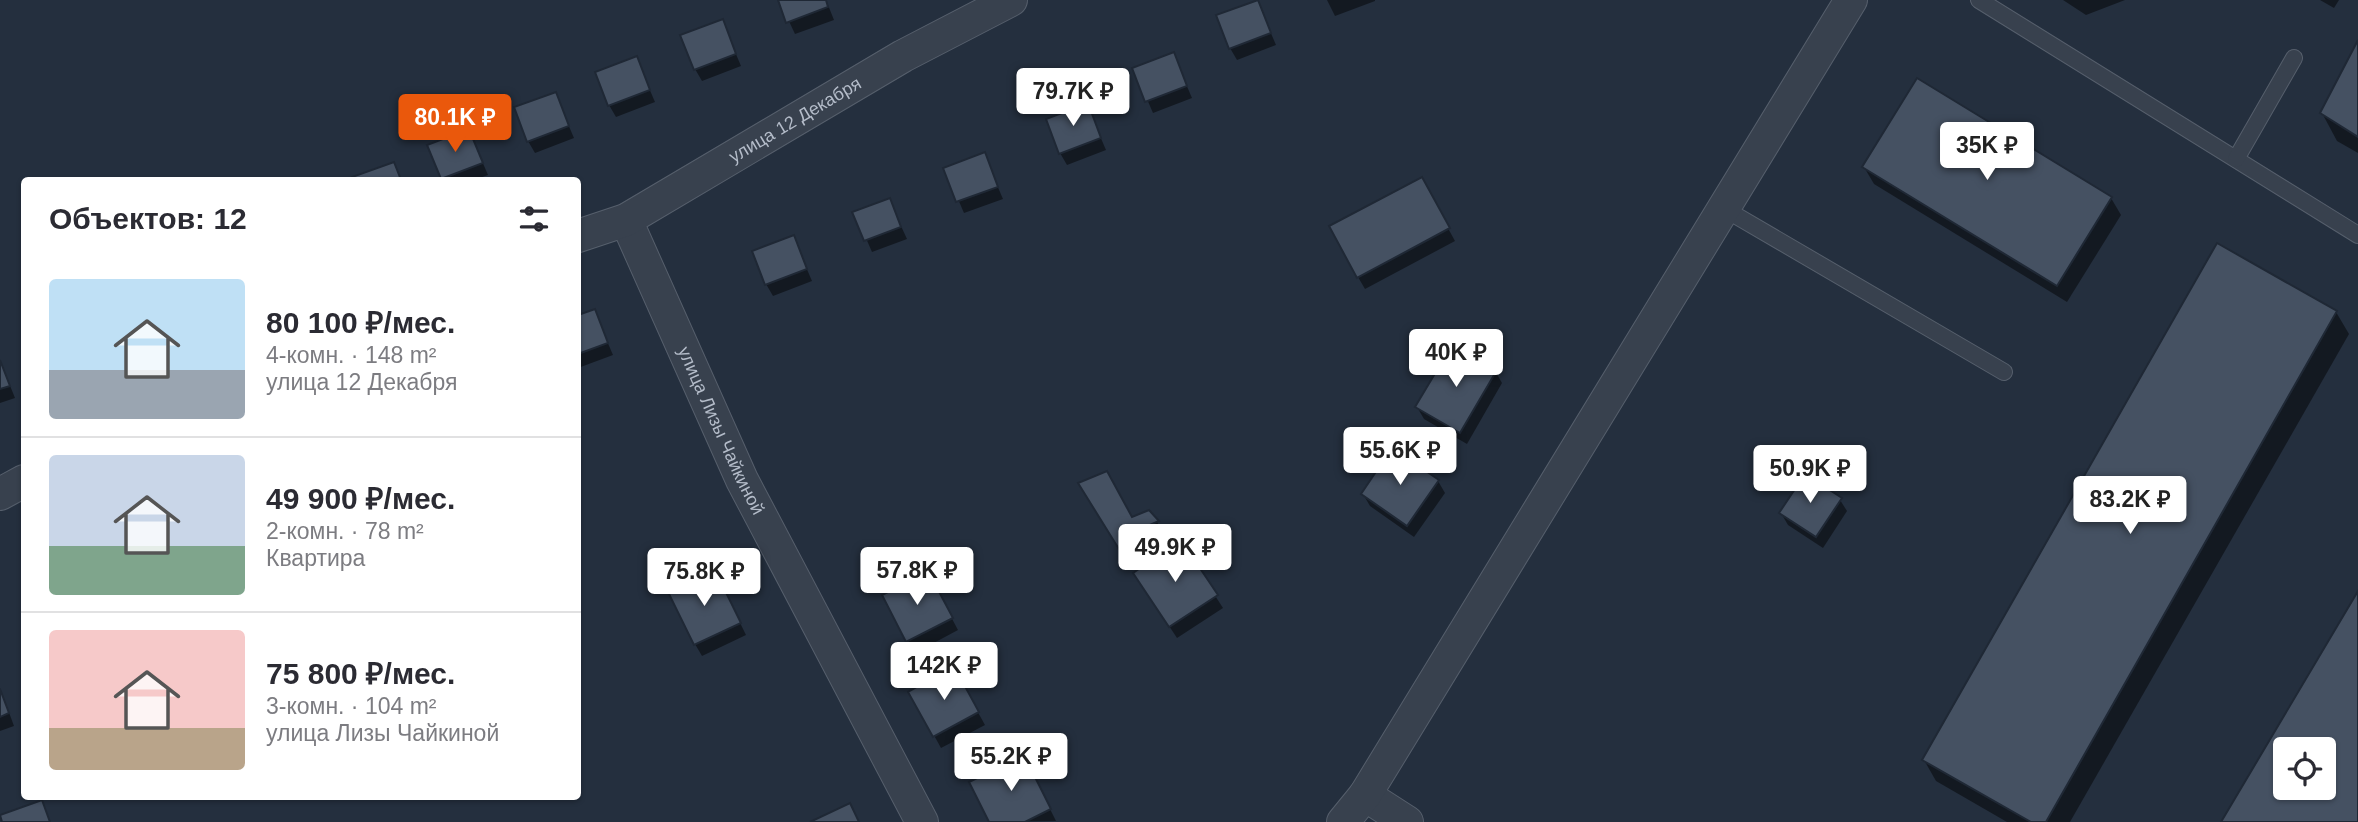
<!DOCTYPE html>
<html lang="ru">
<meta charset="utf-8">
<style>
:root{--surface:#fff;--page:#f7f7f7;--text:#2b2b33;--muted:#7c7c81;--line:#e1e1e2;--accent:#ea580c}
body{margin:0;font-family:Arial,sans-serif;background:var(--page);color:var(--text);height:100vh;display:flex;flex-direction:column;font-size:26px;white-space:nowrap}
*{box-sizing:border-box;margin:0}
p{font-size:23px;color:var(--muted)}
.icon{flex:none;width:38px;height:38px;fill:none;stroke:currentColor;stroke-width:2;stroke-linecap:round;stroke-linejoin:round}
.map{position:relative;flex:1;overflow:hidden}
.panel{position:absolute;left:21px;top:177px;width:560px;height:623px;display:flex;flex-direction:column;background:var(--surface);border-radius:7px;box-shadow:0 2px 5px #0004}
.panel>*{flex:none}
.tools{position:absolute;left:2273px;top:737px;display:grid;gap:14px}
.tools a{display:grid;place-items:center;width:63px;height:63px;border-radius:7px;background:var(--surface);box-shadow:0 2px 5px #0004;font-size:35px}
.price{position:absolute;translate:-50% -60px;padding:0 16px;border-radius:7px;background:#fff;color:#222;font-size:23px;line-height:46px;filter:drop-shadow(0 2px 4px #0008)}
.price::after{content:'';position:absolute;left:50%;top:42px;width:21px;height:16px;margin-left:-10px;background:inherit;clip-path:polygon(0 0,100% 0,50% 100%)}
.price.current{background:var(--accent);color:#fff}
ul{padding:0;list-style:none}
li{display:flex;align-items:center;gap:21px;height:175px;padding:0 28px}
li+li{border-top:2px solid var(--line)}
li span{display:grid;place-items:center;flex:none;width:196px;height:140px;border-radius:7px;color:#555}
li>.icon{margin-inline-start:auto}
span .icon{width:84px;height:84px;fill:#fffc;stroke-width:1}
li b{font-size:30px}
h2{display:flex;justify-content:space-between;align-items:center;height:84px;padding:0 28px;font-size:30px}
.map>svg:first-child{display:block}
</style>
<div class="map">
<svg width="2358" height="822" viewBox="0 0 2358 822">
<rect width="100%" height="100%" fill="#242f3e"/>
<g fill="#0007">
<polygon points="779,0 826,0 834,20 795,34"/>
<polygon points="1327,0 1375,0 1375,1 1335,16"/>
<polygon points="2063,0 2125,0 2086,15"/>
<polygon points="2320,0 2339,0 2334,8"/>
<polygon points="1257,1 1276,45 1237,60 1230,48"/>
<polygon points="722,21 741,66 702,81 695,69"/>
<polygon points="2358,43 2358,153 2337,141 2322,113"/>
<polygon points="1173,54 1192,98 1153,113 1134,69"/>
<polygon points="636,58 655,102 616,117 609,105"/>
<polygon points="555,94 574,138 535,153 528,141"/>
<polygon points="1087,106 1106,150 1067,165 1060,153"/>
<polygon points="469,131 488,175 474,180 443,180"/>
<polygon points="984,155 1003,199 964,213 945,169"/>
<polygon points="1864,167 2111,198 2121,215 2067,302 1874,184"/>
<polygon points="1421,179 1455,241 1365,289 1358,277"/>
<polygon points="889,200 907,239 872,252 855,213"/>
<polygon points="793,237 812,281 773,296 766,284"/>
<polygon points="594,311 613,355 578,368 578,317"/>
<polygon points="2336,312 2349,334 2070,822 2007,822 1936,781 1924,760"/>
<polygon points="0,361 15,398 0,403"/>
<polygon points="1495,371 1502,383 1467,444 1424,419 1417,407"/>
<polygon points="1438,481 1445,493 1414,537 1370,506 1363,494"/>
<polygon points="1087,495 1132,519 1149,512 1157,522 1164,534 1135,546 1142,564 1131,566"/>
<polygon points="1840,500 1847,511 1823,548 1788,525 1781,513"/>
<polygon points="1181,543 1223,608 1177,638 1142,585"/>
<polygon points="721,584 746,635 702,656 695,644"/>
<polygon points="934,585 958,630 915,653 884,596"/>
<polygon points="954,669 985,725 941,748 910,692"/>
<polygon points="0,688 14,726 0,731"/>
<polygon points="1030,769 1056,821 991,822"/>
</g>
<g fill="#455162" stroke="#1f2835" stroke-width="2" fill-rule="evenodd">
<polygon points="778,0 826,0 828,7 786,23"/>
<polygon points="1258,0 1271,33 1229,49 1216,15"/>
<polygon points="723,19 736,54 694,70 680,35"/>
<polygon points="2358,40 2358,137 2320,113"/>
<polygon points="1174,52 1187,86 1145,102 1132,68"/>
<polygon points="637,56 650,90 608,106 595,72"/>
<polygon points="1917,78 2112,197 2057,286 1862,167"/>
<polygon points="556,92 569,126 527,142 514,107"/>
<polygon points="1088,103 1101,138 1059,154 1046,119"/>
<polygon points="469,129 483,163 441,179 427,145"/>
<polygon points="985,152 998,187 956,202 943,168"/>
<polygon points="394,162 401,180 353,180 352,177"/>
<polygon points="1422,177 1450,228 1357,278 1329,226"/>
<polygon points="890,198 901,227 864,241 852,212"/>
<polygon points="794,235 807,269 765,285 752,251"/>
<polygon points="2217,243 2337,311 2046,822 2031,822 1922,760"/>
<polygon points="595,309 608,343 578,354 578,315"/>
<polygon points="1452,345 1497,370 1460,433 1415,407"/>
<polygon points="0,360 10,386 0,389"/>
<polygon points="1392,448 1439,480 1407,526 1361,494"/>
<polygon points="1107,471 1132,517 1149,510 1159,521 1129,534 1136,552 1122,554 1078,483"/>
<polygon points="1805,474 1842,498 1816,537 1779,513"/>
<polygon points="1181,540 1218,595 1169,627 1133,573"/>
<polygon points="715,570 741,623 694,645 668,592"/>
<polygon points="928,571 953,618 906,642 882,595"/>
<path d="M2358 591V822H2221ZM2286 749H2324V788H2286Z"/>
<polygon points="954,666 979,712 933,737 908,692"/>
<polygon points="0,689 9,713 0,717"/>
<polygon points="1024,755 1051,809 1025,822 989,822 969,782"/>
<polygon points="42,800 50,822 2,822 0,815"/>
<polygon points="850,803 859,822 810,822"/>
</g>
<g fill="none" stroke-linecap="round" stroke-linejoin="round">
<g stroke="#565f6c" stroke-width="18">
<g id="service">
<polyline points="1979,0 2358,235"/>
<polyline points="2236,159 2294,58"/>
<polyline points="1723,208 2004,372"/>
</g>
</g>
<g stroke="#565f6c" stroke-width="34">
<g id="minor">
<path id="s1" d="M626 220 742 480 922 822"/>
<path id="s2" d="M578 236 626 220 903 56 1011 0"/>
<polyline points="0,494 24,481"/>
<polyline points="1365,795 1407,822"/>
<polyline points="1343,822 1365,795 1851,0"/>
</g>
</g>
<use href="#service" stroke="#38414e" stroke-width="16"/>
<use href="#minor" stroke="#38414e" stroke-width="32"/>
</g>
<g text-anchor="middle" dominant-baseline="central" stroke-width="5" stroke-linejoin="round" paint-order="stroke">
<g font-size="18" fill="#b4bcc9" stroke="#1d2633">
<text stroke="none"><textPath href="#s2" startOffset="247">улица 12 Декабря</textPath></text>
<text stroke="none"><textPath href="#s1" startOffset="231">улица Лизы Чайкиной</textPath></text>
</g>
</g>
</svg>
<div class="tools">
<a><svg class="icon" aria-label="locate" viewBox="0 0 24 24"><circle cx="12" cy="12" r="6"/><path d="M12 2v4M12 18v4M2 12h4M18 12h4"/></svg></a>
</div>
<b class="price" style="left:1073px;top:128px">79.7K ₽</b>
<b class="price current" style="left:455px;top:154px">80.1K ₽</b>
<b class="price" style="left:1987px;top:182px">35K ₽</b>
<b class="price" style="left:1456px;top:389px">40K ₽</b>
<b class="price" style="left:1400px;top:487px">55.6K ₽</b>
<b class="price" style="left:1810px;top:505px">50.9K ₽</b>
<b class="price" style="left:2130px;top:536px">83.2K ₽</b>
<b class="price" style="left:1175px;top:584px">49.9K ₽</b>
<b class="price" style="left:917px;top:607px">57.8K ₽</b>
<b class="price" style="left:704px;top:608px">75.8K ₽</b>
<b class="price" style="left:944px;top:702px">142K ₽</b>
<b class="price" style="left:1011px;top:793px">55.2K ₽</b>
<section class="panel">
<h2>Объектов: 12<svg class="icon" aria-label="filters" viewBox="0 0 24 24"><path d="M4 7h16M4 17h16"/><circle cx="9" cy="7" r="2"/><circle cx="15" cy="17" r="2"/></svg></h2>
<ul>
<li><span style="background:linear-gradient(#bfe0f5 65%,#9aa5b1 0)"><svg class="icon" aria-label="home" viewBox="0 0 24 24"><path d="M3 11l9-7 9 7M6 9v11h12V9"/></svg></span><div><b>80 100 ₽/мес.</b><p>4-комн. · 148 m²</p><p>улица 12 Декабря</p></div></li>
<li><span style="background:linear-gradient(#c9d6e8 65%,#7fa58c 0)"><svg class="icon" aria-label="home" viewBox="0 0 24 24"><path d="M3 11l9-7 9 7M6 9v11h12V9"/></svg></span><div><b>49 900 ₽/мес.</b><p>2-комн. · 78 m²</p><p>Квартира</p></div></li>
<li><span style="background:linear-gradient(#f6c9c9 70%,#b9a48a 0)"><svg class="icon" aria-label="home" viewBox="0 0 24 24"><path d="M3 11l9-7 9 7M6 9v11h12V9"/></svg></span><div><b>75 800 ₽/мес.</b><p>3-комн. · 104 m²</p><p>улица Лизы Чайкиной</p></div></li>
</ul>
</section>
</div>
